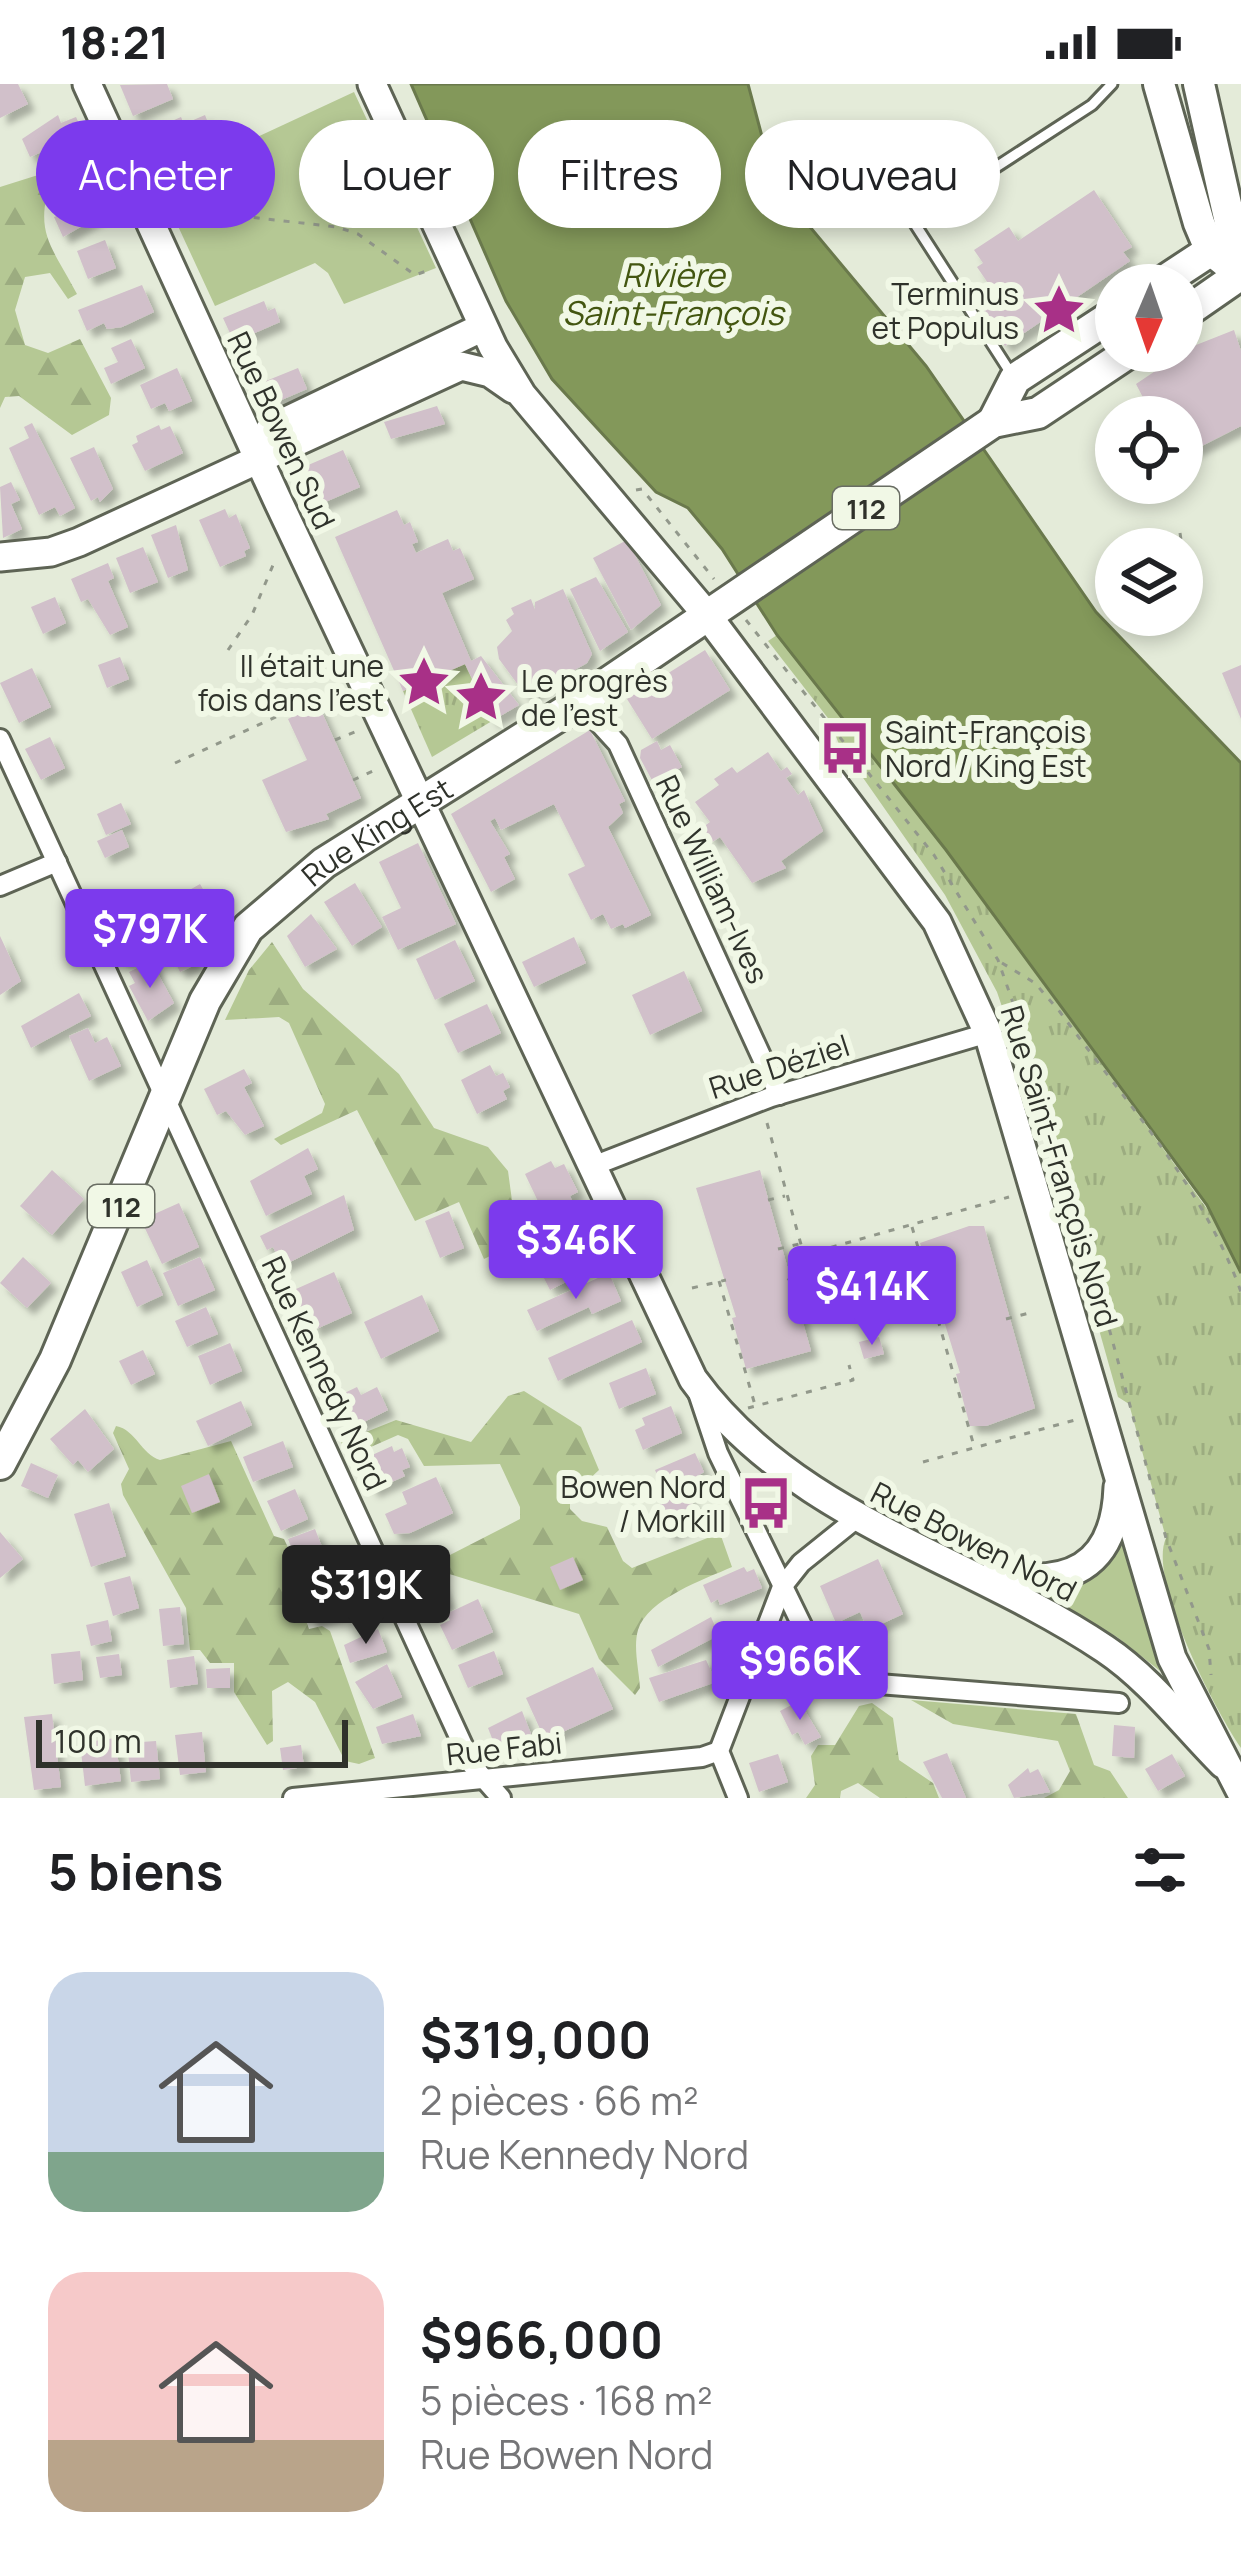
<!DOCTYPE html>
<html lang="fr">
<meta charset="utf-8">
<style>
:root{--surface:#fff;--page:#f6f6f6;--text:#202124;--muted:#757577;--accent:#7c3aed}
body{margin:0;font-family:Manrope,sans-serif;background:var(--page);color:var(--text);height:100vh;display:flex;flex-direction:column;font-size:45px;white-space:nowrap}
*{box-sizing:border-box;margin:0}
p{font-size:39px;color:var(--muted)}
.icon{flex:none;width:66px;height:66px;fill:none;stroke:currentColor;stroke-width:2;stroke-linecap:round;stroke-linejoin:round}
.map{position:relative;height:1714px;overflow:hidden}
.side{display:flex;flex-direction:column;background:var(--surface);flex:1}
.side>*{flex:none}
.banner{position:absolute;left:36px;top:36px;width:1170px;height:108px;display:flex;gap:24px}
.needle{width:78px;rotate:182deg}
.fabs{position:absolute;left:1095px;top:180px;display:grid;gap:24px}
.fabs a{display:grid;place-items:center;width:108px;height:108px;border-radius:50%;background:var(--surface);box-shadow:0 6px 18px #0003;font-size:60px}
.scale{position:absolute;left:36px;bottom:30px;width:312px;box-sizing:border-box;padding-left:12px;border:6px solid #2f322b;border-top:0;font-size:33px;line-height:42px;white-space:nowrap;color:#2f322b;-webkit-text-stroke:9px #f1f8e6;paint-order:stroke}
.price{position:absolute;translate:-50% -102px;padding:0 27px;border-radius:12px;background:var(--accent);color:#fff;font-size:39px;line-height:78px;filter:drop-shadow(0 3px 6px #0008)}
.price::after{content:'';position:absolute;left:50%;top:72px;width:36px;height:27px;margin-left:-18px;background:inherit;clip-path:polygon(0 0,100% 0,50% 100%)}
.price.on{background:#222;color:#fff}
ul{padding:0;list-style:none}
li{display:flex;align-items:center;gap:36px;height:300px;padding:0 48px}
li span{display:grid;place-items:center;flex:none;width:336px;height:240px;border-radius:36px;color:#555}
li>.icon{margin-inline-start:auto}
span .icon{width:144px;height:144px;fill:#fffc;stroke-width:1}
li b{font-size:51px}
h2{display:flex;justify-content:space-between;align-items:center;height:144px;padding:0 48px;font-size:51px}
.tag{padding:0 42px;border-radius:54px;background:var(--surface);box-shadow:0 6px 18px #0003;font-size:42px;line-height:108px}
.tag.on{background:var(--accent);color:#fff}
.status{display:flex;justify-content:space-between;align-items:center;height:84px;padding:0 60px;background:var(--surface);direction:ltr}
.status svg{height:33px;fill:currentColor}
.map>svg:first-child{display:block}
</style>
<div class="status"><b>18:21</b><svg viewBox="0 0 49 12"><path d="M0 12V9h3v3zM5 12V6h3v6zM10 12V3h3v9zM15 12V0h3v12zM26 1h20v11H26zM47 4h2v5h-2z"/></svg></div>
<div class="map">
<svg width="1241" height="1714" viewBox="0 0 1241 1714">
<defs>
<pattern id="forest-firs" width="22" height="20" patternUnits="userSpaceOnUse" patternTransform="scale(3)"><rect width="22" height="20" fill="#b5c894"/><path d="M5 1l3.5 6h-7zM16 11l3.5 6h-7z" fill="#9cac80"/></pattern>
<pattern id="park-tufts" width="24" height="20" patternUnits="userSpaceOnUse" patternTransform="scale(3)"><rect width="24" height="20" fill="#b5c894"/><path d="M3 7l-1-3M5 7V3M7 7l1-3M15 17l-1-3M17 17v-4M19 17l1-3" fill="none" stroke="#9cac80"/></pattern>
<filter id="shadow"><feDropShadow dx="7" dy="7" stdDeviation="3" flood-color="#0004"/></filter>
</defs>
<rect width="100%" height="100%" fill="#e4ebd9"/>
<g fill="#b5c894">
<polygon points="354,8 436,184 344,220 328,189 315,179 215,222 158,99"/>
<polygon points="1123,1440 1164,1585 1164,1590 1117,1553 1041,1509 1085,1496"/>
</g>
<g fill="url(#forest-firs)">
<path d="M54 86C33 148 48 156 77 210L68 215 50 189 25 193 15 226 25 261 48 269 80 255 111 314 109 331 72 351 19 312 5 313 0 324V103Z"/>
<polygon points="272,858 303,905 399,990 434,1044 488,1063 508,1087 513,1124 528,1153 484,1175 459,1118 415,1137 357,1026 281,1061 274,1055 322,1029 325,1020 289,939 279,933 225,936 249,886"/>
<path d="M524 1307 581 1343 599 1386 570 1413V1425L582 1437 607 1443 623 1477 632 1484 720 1449 732 1483C705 1495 647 1515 638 1546 633 1563 639 1586 640 1604L635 1611 599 1575 579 1530 446 1489 441 1479 448 1472 520 1435V1423L500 1380 424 1382 408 1355 398 1351 348 1373 341 1358 396 1336 471 1358 508 1312Z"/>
<path d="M116 1342C136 1346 141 1370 160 1376L231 1357 274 1452 284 1455 300 1489 297 1511 309 1545 322 1542 330 1547 375 1674 359 1680 345 1677 315 1618 288 1598 272 1607 273 1657 267 1661 234 1608V1579H210L200 1566H190L186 1524 123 1411 121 1400 129 1385 113 1349Z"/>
<polygon points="911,1616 1076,1630 1094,1681 1110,1687 1128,1714 1044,1714 1059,1706 1070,1687 1058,1657 953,1640"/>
<polygon points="872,1619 893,1634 899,1676 933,1699 939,1714 880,1714 858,1699 841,1707 840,1714 806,1714 815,1701 811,1672 818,1661 835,1661 859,1622"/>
</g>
<g fill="url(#park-tufts)">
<path d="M777 551 946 766 1226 1151 1241 1189V1664C1215 1626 1147 1495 1166 1454L1129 1320 1118 1313 1094 1228 1100 1212 997 908 945 811 838 658 831 638 768 557Z"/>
<polygon points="465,580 492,637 432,673 403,607"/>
</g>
<polygon fill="#83985a" stroke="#6a794c" stroke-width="3" points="411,0 748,0 775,101 926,282 1096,528 1241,679 1241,1189 1207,1121 946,766 777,551 722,465 688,424 656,408 552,295 506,217"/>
<g fill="#d1c0ca" filter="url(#shadow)">
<polygon points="0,0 18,0 28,20 0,34"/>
<polygon points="167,0 173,15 133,32 120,1"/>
<polygon points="58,31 61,39 76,33 84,50 30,73 22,55"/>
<polygon points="205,31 215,56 147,81 135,53 181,33 184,40"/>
<polygon points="1094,106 1132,163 1123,168 1130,177 1005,262 975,217 992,205 977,183 983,179 974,166 1009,143 1018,157"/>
<polygon points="89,111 96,113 103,130 63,153 54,133 67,128 64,121"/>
<polygon points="105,156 116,184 88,195 77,167"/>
<polygon points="142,201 154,228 122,243 107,245 104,239 87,247 78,226"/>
<polygon points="264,217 268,227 275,224 280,238 234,258 223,234"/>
<polygon points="1234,246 1241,267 1241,342 1182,372 1182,333 1153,333 1136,300 1191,263"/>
<polygon points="131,255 145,284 111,300 104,284 118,278 111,264"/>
<polygon points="177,284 192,317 169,327 165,319 151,325 140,301"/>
<polygon points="298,284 307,305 265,323 256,301"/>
<polygon points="437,322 445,340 391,355 384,338"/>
<polygon points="32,339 75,424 60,432 55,423 39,431 9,364 29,354 24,343"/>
<polygon points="159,341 161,346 170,342 183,369 145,387 132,361 138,358 136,352"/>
<polygon points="94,363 113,405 100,418 98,413 91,417 70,374"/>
<polygon points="343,366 360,403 316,422 310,397 299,385"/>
<polygon points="11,398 20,416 11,420 22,445 3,454 0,403"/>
<polygon points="225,425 229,434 236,430 250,464 244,467 246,472 220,483 199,436"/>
<polygon points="397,426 404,441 410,438 418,458 412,460 416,469 448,455 453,467 460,464 474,495 442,509 471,577 481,572 519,621 492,637 465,580 403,607 335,453"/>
<polygon points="176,441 188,486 168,494 151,451"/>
<polygon points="627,456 661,521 631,546 593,474"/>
<polygon points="143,463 158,498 130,509 116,474"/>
<polygon points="108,479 114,494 108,497 128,543 110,551 88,515 81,518 71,495"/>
<polygon points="596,493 628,548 600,567 570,505"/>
<polygon points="563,505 592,570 587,579 527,613 499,575 497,563 512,547 506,536 514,530 511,524 531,515 535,526 535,518"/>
<polygon points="55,513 66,539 43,550 31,523"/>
<polygon points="705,566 730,606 652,655 627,615"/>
<polygon points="120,573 129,595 107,604 98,581"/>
<polygon points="1241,581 1241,635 1222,589"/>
<polygon points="32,584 51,623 19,639 0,599"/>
<polygon points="318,620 361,714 326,730 329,735 286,748 262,696 307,676 288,635"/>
<polygon points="590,646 625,717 619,720 623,729 608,743 651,831 625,844 623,840 611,845 603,830 591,836 568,790 585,782 554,720 501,746 495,734 490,737 510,770 504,773 515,795 491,808 451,730"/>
<polygon points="50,653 65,684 41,696 25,665"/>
<polygon points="657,657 661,666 670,661 682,683 653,698 640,674 641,666"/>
<polygon points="768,668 781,687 787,683 792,690 786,694 798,711 804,706 823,747 781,777 786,784 752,799 720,753 712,758 703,743 710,738 695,718 719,701 714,695 732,683 737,689"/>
<polygon points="121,719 131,740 106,751 97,730"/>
<polygon points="122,746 129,763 105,774 97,757"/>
<polygon points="418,759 456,840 398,866 382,833 401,824 379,778"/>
<polygon points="355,799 382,843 352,862 324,818"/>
<polygon points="200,800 215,825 204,832 209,840 202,851 179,812"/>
<polygon points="311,830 337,865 305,883 287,852"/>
<polygon points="133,835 147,865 122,877 107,847 109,841"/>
<polygon points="179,841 195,863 190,865 197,880 180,888 167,862 174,859 168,846"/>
<polygon points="0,852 21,897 0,911"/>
<polygon points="574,853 586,879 534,903 522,878"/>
<polygon points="455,856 475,897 435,916 416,875"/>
<polygon points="151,877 174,919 148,937 129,902 135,899 129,888"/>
<polygon points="684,887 702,927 650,951 632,911"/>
<polygon points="79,909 91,932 31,964 21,942"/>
<polygon points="487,920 501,949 458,969 444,940"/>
<polygon points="88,944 95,959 107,953 121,982 89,997 69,952"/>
<polygon points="490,981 496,992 503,989 510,1003 503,1007 507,1015 477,1030 461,996"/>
<polygon points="244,985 252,999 244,1003 264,1042 245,1051 226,1027 217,1031 204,1005"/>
<polygon points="308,1064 318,1085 304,1092 312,1110 266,1132 250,1097"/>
<polygon points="551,1077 555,1084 564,1080 578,1108 570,1112 573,1119 545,1132 525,1090"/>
<polygon points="52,1086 84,1115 52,1151 20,1122"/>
<polygon points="760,1086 811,1267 746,1285 732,1234 736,1233 696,1104"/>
<polygon points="344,1111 354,1146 282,1182 273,1163 267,1166 260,1152"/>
<polygon points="179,1119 199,1163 162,1180 141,1136"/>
<polygon points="449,1127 464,1164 440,1174 425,1137"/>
<polygon points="969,1142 984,1142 1035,1324 986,1342 970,1342 956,1290 960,1289 920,1159"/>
<polygon points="557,1158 574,1194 550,1206 532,1170"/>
<polygon points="23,1173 51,1199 27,1224 0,1199"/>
<polygon points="200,1173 215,1206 178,1222 163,1189"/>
<polygon points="147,1176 163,1211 137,1223 121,1188"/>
<polygon points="334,1188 352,1229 314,1246 308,1232 298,1236 291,1221 301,1217 296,1205"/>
<polygon points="609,1189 621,1217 592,1230 589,1223 537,1247 527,1226"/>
<polygon points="422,1211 439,1247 381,1275 364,1238"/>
<polygon points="206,1223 218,1250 187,1263 175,1237"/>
<polygon points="632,1236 642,1258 558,1297 548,1274"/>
<polygon points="879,1253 884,1270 864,1275 859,1258"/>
<polygon points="230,1259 242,1287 210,1301 198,1272"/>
<polygon points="143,1266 155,1290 131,1301 119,1277"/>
<polygon points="646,1284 656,1310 619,1325 609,1299"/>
<polygon points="357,1303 361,1311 377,1303 388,1326 348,1346 332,1315"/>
<polygon points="241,1317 252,1341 208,1362 196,1337"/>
<polygon points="671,1322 682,1349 643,1366 635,1346 645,1341 642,1334"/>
<polygon points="85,1325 114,1365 88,1388 78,1376 73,1381 50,1355"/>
<polygon points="283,1357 293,1383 253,1398 243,1373"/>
<polygon points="392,1362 394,1368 402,1364 410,1383 402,1386 405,1392 372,1407 359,1377"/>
<polygon points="695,1369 704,1388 666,1411 655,1386"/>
<polygon points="31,1379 58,1391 48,1414 21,1402"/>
<polygon points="209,1390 220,1418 192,1429 181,1402"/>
<polygon points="436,1393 453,1429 410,1449 394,1450 385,1430 407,1420 402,1408"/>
<polygon points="295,1405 308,1435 281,1447 267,1417"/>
<polygon points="687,1408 700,1436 668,1451 655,1422"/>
<polygon points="109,1419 126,1472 91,1483 74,1430"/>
<polygon points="315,1445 324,1468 297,1478 288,1455"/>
<polygon points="0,1448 23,1475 0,1494"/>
<polygon points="573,1473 583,1496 560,1506 550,1483"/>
<polygon points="878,1475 903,1530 868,1546 860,1528 836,1539 820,1502"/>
<polygon points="744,1483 747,1488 754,1485 762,1504 720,1521 718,1515 711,1519 703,1501"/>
<polygon points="130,1492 139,1524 113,1532 104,1499"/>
<polygon points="440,1498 449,1519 430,1528 421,1507"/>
<polygon points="342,1500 351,1524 311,1539 302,1514"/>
<polygon points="478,1515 493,1548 452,1566 440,1541 450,1536 446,1530"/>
<polygon points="180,1523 184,1560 163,1562 159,1525"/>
<polygon points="711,1533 719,1551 658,1583 651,1566"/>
<polygon points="108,1536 112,1557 91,1562 86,1541"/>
<polygon points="378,1545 387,1568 350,1579 344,1561"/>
<polygon points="80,1567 83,1596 54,1600 51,1570"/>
<polygon points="494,1567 503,1590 468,1604 458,1581"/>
<polygon points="119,1570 122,1591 100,1594 96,1573"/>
<polygon points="194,1572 198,1600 170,1604 167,1576"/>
<polygon points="706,1576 716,1598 659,1618 649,1594"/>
<polygon points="387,1580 402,1613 373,1625 355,1598"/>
<polygon points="593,1583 613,1625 545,1656 526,1614"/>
<polygon points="230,1584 230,1604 207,1604 206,1585"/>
<polygon points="799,1617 821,1653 805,1661 798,1648 792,1651 780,1627"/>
<polygon points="522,1627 531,1650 497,1667 488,1644"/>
<polygon points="52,1630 61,1703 34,1706 24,1633"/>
<polygon points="413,1630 421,1652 382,1660 376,1643"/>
<polygon points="1114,1641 1135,1643 1134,1674 1112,1672"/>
<polygon points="202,1648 206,1688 180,1691 175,1651"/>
<polygon points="115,1654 121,1697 85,1702 80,1659"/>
<polygon points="156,1657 160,1695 131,1698 127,1659"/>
<polygon points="301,1661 304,1683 283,1686 280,1664"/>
<polygon points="947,1669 966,1714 942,1714 923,1678"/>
<polygon points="778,1670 788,1698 759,1708 749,1679"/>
<polygon points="1172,1670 1185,1692 1158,1707 1145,1685"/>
<polygon points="1028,1684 1030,1689 1038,1685 1050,1708 1014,1714 1008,1701"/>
</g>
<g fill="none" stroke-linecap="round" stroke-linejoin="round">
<g stroke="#5e6455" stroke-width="15">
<polyline id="lane" points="1012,291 913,137 1092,21 1112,0"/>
</g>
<g stroke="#5e6455" stroke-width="24">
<g id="street">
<polyline points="571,624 597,637 618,660 779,1011"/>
<polyline points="0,655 472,1681 501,1714"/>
<polyline points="0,802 57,778"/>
<polyline points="593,1082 771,1013 988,949"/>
<polyline points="698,1309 718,1369 814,1566 835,1590 853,1598 1119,1619"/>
<polyline points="293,1714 702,1673 719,1667"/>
<polyline points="738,1714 719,1667 782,1503 801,1479 857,1434"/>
</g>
</g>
<g stroke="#5e6455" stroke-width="33">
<g id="secondary">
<path d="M87 0 276 413 693 1295C794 1434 968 1473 1105 1565 1150 1595 1185 1642 1223 1680"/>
<polyline points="372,0 493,263 522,311 707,531 937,838 988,949 1172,1574 1241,1708"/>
<polyline points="257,372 270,345 483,243"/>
<polyline points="0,473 51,468 79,458 461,282 490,289 513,305"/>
<path d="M994 1490C1067 1504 1115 1485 1118 1403"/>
</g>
</g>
<g stroke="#5e6455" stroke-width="36">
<g id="primary">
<polyline points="1159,0 1199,139 1210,165 1241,190"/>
<polyline points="1199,0 1241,187"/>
<polyline points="1158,201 1228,155"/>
<polyline points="1182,231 1241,190"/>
<polyline points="993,338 1015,295 1116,229"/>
<path id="s1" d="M0 1380 55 1276 205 917 248 844 324 779 571 624 993 338 1038 329 1131 267"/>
</g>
</g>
<g stroke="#92988b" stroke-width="3" stroke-dasharray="6 9" stroke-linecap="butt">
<polyline points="166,114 240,132 337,143 358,150 415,191 432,185"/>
<polyline points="636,406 642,405 714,495"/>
<polyline points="1180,449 1188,501"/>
<polyline points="746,536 934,771 998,876 1047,1016 1166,1454 1209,1565 1211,1591"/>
<polyline points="228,566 252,531 276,474"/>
<polyline points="335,656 357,647"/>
<polyline points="175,679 337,605"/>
<polyline points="353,696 375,686"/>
<path d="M1002 879 1035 899 1060 928C1125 1017 1204 1104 1241 1208"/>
<polyline points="767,1039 804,1171 1009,1113"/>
<polyline points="768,1116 785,1112"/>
<polyline points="912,1143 920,1170"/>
<polyline points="778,1165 799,1160"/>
<polyline points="817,1170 835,1231"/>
<polyline points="803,1171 786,1192 796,1204 832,1220"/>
<polyline points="719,1197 755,1321"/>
<polyline points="692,1204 726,1196"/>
<polyline points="798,1219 803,1209"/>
<polyline points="1006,1235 1029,1229"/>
<polyline points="938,1236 974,1362"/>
<polyline points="748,1324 853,1296 849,1281"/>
<polyline points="923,1378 1075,1336"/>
</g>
<use href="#lane" stroke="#fff" stroke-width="9"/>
<use href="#street" stroke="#fff" stroke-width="18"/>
<use href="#secondary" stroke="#fff" stroke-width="27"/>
<use href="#primary" stroke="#fff" stroke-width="30"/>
</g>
<defs>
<g id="sight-bare" transform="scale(4.14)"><path d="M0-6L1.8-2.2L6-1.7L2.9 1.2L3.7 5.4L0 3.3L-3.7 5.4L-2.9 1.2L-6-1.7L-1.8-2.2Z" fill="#a83087" stroke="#f1f8e6" stroke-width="2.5" paint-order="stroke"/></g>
<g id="bus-bare" transform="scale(4.14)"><path d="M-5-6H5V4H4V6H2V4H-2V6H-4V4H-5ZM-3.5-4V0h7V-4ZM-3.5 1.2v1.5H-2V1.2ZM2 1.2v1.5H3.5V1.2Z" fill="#a83087" stroke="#f1f8e6" stroke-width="2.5" paint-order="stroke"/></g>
</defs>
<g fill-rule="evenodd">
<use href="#sight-bare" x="1059" y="226"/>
<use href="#sight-bare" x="424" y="598"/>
<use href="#sight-bare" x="481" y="613"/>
<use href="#bus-bare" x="845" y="664"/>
<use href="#bus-bare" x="766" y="1419"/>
</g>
<g text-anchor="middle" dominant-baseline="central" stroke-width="12" stroke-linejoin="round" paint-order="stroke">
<g fill="#f1f8e6" stroke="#696d63" stroke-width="3">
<rect x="833" y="403" width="66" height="42" rx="9"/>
<rect x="88" y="1101" width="66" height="42" rx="9"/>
</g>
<g font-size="27" font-weight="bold" fill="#2f322b">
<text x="866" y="424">112</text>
<text x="121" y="1122">112</text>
</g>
<g font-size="30" fill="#2f322b" stroke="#f1f8e6" text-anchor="end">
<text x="1019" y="209">Terminus<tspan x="1019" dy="34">et Populus</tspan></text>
<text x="384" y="581">Il était une<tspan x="384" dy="34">fois dans l'est</tspan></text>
<text x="521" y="596" text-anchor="start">Le progrès<tspan x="521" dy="34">de l'est</tspan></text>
<text x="885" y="647" text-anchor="start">Saint-François<tspan x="885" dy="34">Nord / King Est</tspan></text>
<text x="726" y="1402">Bowen Nord<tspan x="726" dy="34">/ Morkill</tspan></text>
</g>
<g font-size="30" fill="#2f322b" stroke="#f1f8e6">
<text transform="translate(282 346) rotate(65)">Rue Bowen Sud</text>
<text stroke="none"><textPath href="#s1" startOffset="753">Rue King Est</textPath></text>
<text transform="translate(713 795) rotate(65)">Rue William-Ives</text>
<text transform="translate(779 982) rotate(-18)">Rue Déziel</text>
<text transform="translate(1060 1082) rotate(73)">Rue Saint-François Nord</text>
<text transform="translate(325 1289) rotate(65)">Rue Kennedy Nord</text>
<text transform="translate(974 1457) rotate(27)">Rue Bowen Nord</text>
<text transform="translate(504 1664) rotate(-6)">Rue Fabi</text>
</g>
<g font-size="33" font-style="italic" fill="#435610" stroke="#f1f8e6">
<text x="673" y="190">Rivière<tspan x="673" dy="38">Saint-François</tspan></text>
</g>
</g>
</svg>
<div class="fabs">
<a><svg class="needle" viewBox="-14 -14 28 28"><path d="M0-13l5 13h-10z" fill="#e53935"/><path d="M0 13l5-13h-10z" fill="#757577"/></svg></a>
<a><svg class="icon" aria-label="locate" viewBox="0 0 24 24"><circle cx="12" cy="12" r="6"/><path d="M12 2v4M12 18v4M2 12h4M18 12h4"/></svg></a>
<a><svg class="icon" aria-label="layers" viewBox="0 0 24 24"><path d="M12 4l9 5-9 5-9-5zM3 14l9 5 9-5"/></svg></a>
</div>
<div class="scale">100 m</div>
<b class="price" style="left:150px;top:907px">$797K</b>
<b class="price" style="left:576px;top:1218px">$346K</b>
<b class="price" style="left:872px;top:1264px">$414K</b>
<b class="price on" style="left:366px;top:1563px">$319K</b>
<b class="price" style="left:800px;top:1639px">$966K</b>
<div class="banner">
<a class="tag on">Acheter</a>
<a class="tag">Louer</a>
<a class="tag">Filtres</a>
<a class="tag">Nouveau</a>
</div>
</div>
<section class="side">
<h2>5 biens<svg class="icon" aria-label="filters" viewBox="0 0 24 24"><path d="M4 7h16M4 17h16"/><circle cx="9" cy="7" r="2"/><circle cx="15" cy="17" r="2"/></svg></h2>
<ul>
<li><span style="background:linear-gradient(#c9d6e8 75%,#7fa58c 0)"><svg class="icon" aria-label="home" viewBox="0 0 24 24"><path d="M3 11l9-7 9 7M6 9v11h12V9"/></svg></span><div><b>$319,000</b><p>2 pièces · 66 m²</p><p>Rue Kennedy Nord</p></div></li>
<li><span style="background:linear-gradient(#f6c9c9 70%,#b9a48a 0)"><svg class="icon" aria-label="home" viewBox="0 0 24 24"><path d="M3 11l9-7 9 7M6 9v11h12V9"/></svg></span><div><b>$966,000</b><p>5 pièces · 168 m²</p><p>Rue Bowen Nord</p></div></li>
</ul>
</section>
